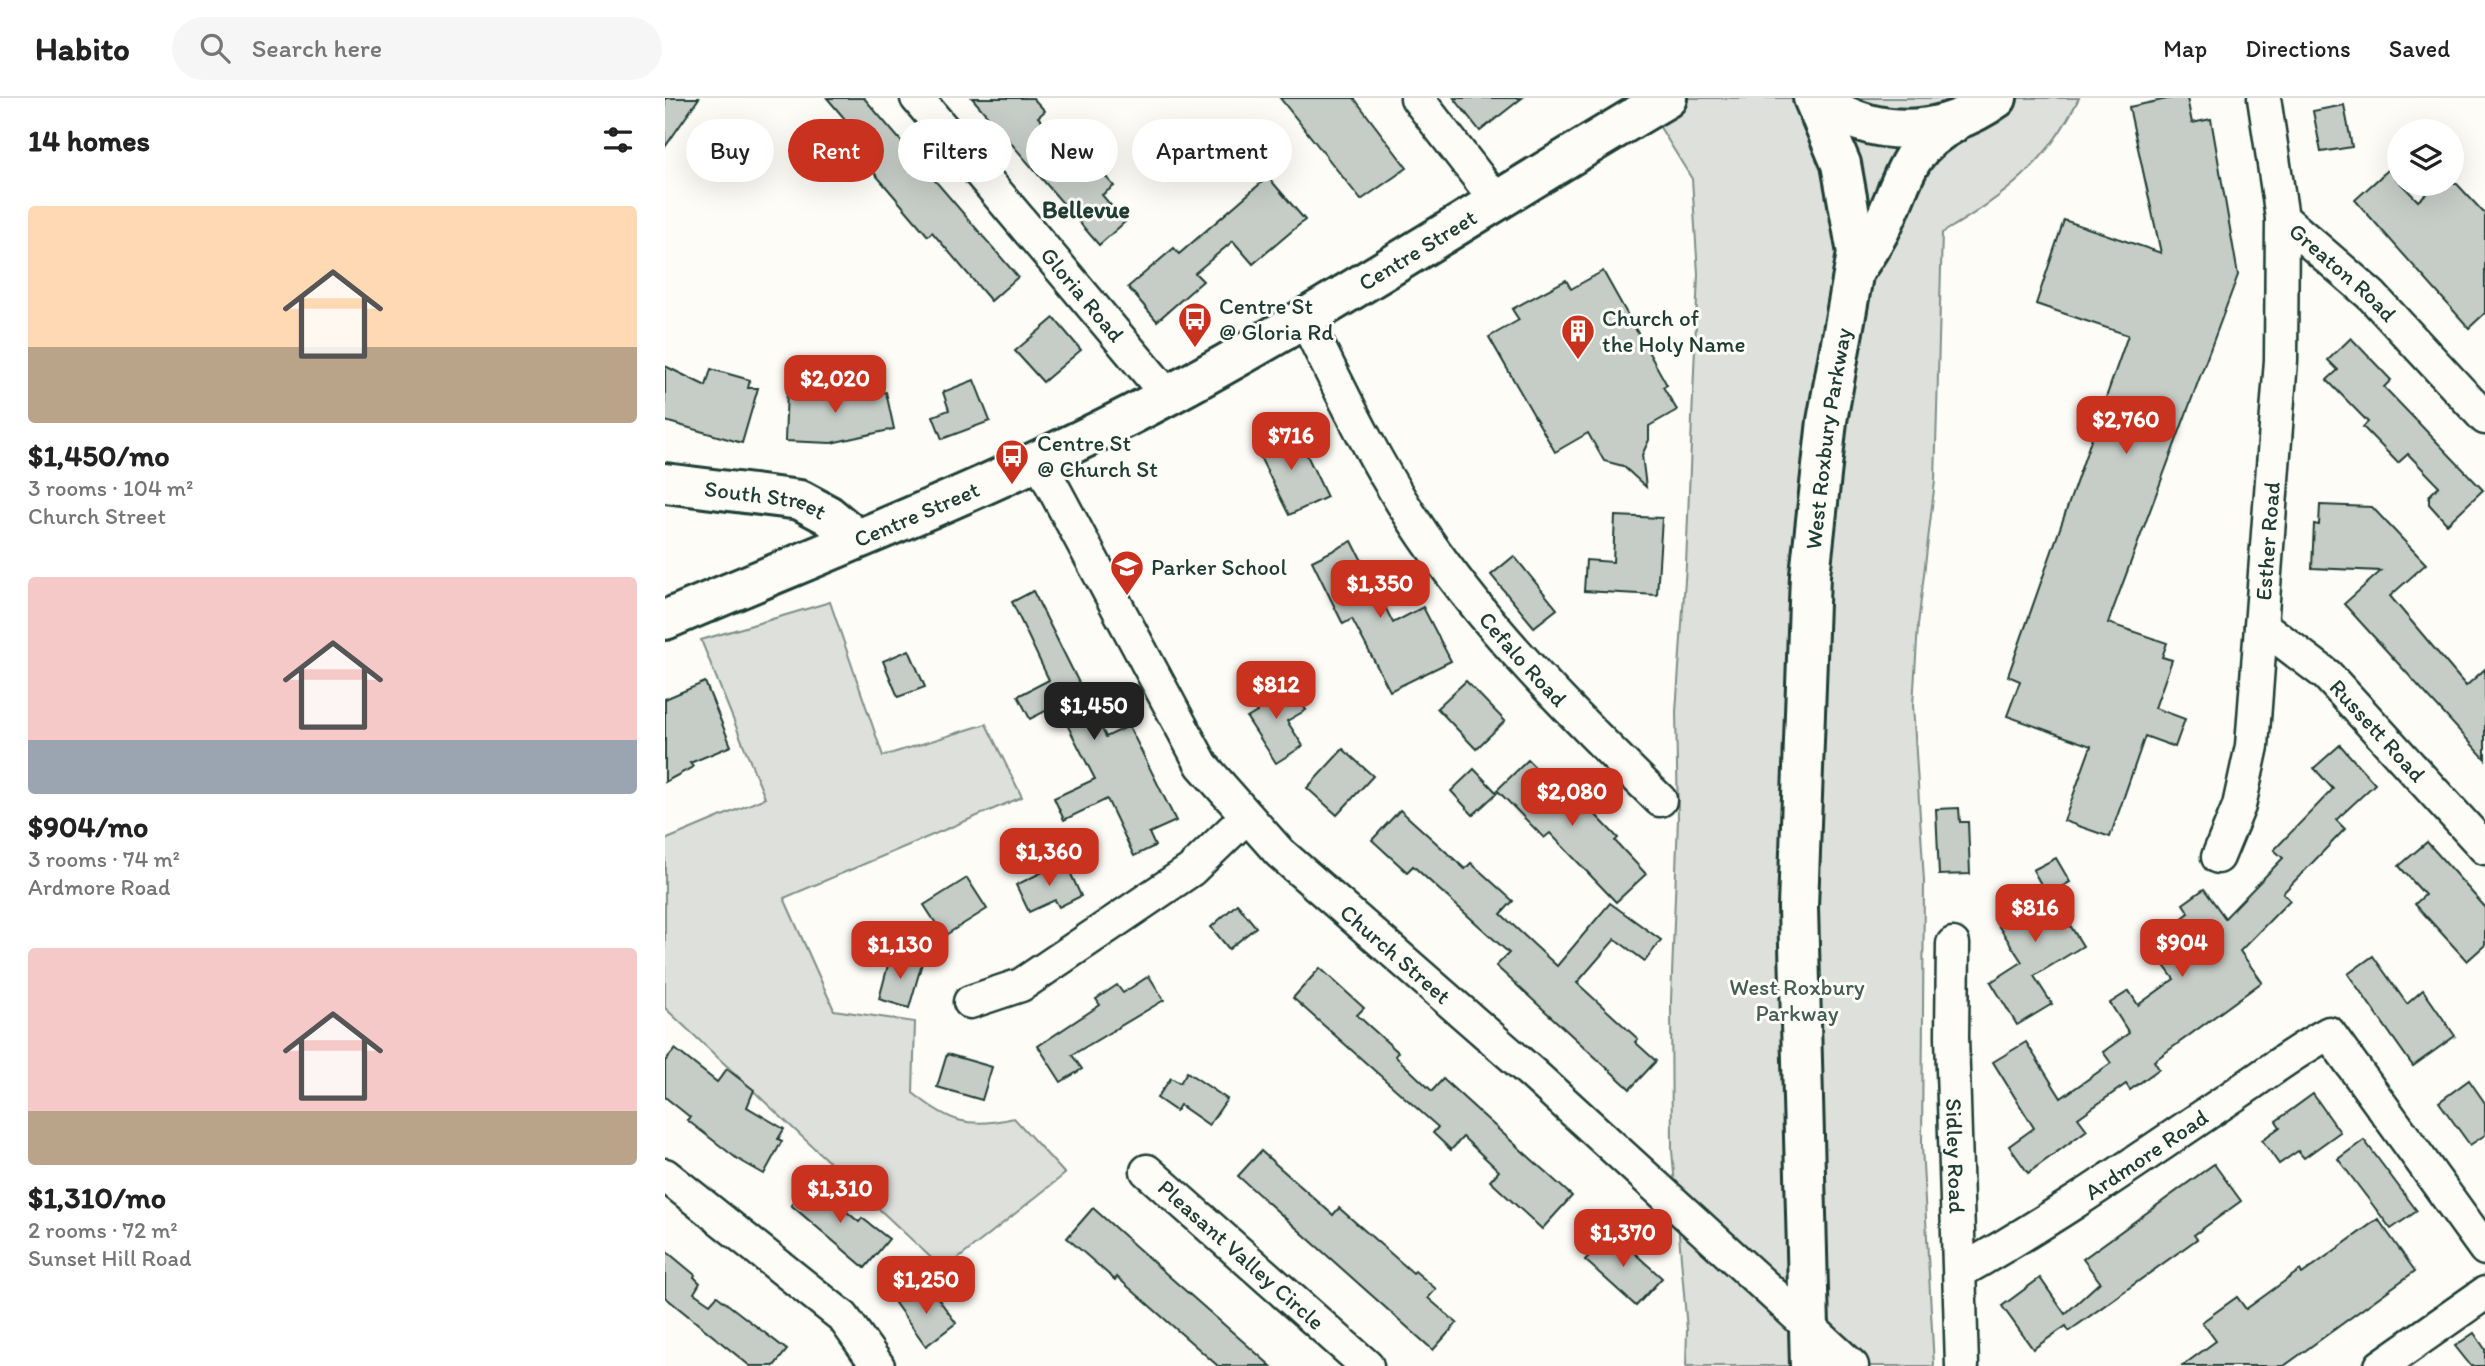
<!DOCTYPE html>
<meta charset="utf-8">
<style>
:root{--surface:#fff;--page:#f6f6f6;--text:#222;--muted:#767676;--line:#e0e0e0;--accent:#c8321e}
body{margin:0;font-family:Itim,sans-serif;background:var(--page);color:var(--text);height:100vh;display:flex;flex-direction:column;font-size:26px;white-space:nowrap}
*{box-sizing:border-box;margin:0}
p{font-size:23px;color:var(--muted)}
.icon{flex:none;width:38px;height:38px;fill:none;stroke:currentColor;stroke-width:2;stroke-linecap:round;stroke-linejoin:round}
.map{position:relative;flex:1;overflow:hidden}
.drawer{display:flex;flex-direction:column;background:var(--surface);width:665px}
.drawer>*{flex:none}
.guide{position:absolute;left:21px;top:21px;width:665px;height:63px;display:flex;gap:14px}
.controls{position:absolute;left:1722px;top:21px;display:grid;gap:14px}
.controls a{display:grid;place-items:center;width:77px;height:77px;border-radius:50%;background:var(--surface);box-shadow:0 7px 28px #0002;font-size:35px}
.price{position:absolute;translate:-50% -60px;padding:0 16px;border-radius:14px;background:var(--accent);color:#fff;font-size:23px;line-height:46px;filter:drop-shadow(0 2px 4px #0008)}
.price::after{content:'';position:absolute;left:50%;top:42px;width:21px;height:16px;margin-left:-10px;background:inherit;clip-path:polygon(0 0,100% 0,50% 100%)}
.price.selected{background:#222;color:#fff}
ul{padding:0;list-style:none}
li{display:grid;align-content:center;gap:14px;height:371px;padding:0 28px}
li span{display:grid;place-items:center;height:217px;border-radius:7px;color:#555}
li>.icon{margin-inline-start:auto}
span .icon{width:126px;height:126px;fill:#fffc;stroke-width:1}
li b{font-size:30px}
h2{display:flex;justify-content:space-between;align-items:center;height:84px;padding:0 28px;font-size:30px}
.pill{padding:0 24px;border-radius:32px;background:var(--surface);box-shadow:0 7px 28px #0002;font-size:24px;line-height:63px}
.pill.selected{background:var(--accent);color:#fff}
header{display:flex;align-items:center;gap:42px;box-sizing:border-box;height:98px;padding:0 35px;background:var(--surface);border-bottom:2px solid var(--line)}
header strong{font-size:33px}
nav{display:flex;gap:38px;margin-inline-start:auto;font-size:24px}
.search{width:490px;height:63px;background:var(--page);display:flex;align-items:center;gap:18px;box-sizing:border-box;padding:0 24px;border-radius:38px;color:var(--muted);font-size:26px}
main{display:flex;flex:1;min-height:0}
.map>svg:first-child{display:block}
</style>
<header>
<strong>Habito</strong>
<div class="search"><svg class="icon" aria-label="search" viewBox="0 0 24 24"><circle cx="10" cy="10" r="6"/><path d="M15 15l6 6"/></svg>Search here</div>
<nav><a>Map</a><a>Directions</a><a>Saved</a></nav>
</header>
<main>
<section class="drawer">
<h2>14 homes<svg class="icon" aria-label="filters" viewBox="0 0 24 24"><path d="M4 7h16M4 17h16"/><circle cx="9" cy="7" r="2"/><circle cx="15" cy="17" r="2"/></svg></h2>
<ul>
<li><span style="background:linear-gradient(#ffd9b3 65%,#b9a48a 0)"><svg class="icon" aria-label="home" viewBox="0 0 24 24"><path d="M3 11l9-7 9 7M6 9v11h12V9"/></svg></span><div><b>$1,450/mo</b><p>3 rooms · 104 m²</p><p>Church Street</p></div></li>
<li><span style="background:linear-gradient(#f6c9c9 75%,#9aa5b1 0)"><svg class="icon" aria-label="home" viewBox="0 0 24 24"><path d="M3 11l9-7 9 7M6 9v11h12V9"/></svg></span><div><b>$904/mo</b><p>3 rooms · 74 m²</p><p>Ardmore Road</p></div></li>
<li><span style="background:linear-gradient(#f6c9c9 75%,#b9a48a 0)"><svg class="icon" aria-label="home" viewBox="0 0 24 24"><path d="M3 11l9-7 9 7M6 9v11h12V9"/></svg></span><div><b>$1,310/mo</b><p>2 rooms · 72 m²</p><p>Sunset Hill Road</p></div></li>
</ul>
</section>
<div class="map">
<svg width="1820" height="1268" viewBox="0 0 1820 1268">
<rect width="100%" height="100%" fill="#fdfcf7"/>
<filter id="ink" filterUnits="userSpaceOnUse"><feTurbulence type="fractalNoise" baseFrequency=".0143" numOctaves="2"/><feDisplacementMap in="SourceGraphic" scale="14" xChannelSelector="R" yChannelSelector="G"/><feConvolveMatrix kernelMatrix="1 2 1 2 8 2 1 2 1" color-interpolation-filters="sRGB"/></filter>
<g filter="url(#ink)">
<g fill="#dde0db" stroke="#7e8e88" stroke-width="2">
<path d="M977 0H1414C1382 66 1339 99 1277 135L1270 383 1253 527 1248 607 1259 783 1257 1048 1269 1268H1021L1022 1232 1007 1052 1006 903 1013 720 1011 614 1021 467 1033 176 1027 81Z"/>
<path d="M165 504 218 658 321 626 357 699 119 800 169 912 250 924 248 995C284 1024 303 1031 349 1020L400 1076 279 1172 0 910V742L100 700 36 542Z"/>
</g>
<g fill="#c6cdc7" stroke="#1f3d34" stroke-width="2">
<polygon points="0,0 34,0 0,49"/>
<polygon points="162,0 199,0 353,179 326,203 267,134 263,138 193,56 202,47"/>
<polygon points="307,0 368,0 380,13 373,19 405,56 414,48 449,88 437,97 460,124 434,147"/>
<polygon points="615,0 689,0 742,70 696,102"/>
<polygon points="789,0 857,0 815,33"/>
<polygon points="1507,0 1522,0 1527,25 1546,21 1573,177 1443,525 1502,545 1497,559 1507,562 1490,610 1520,621 1510,649 1480,638 1445,739 1399,723 1426,648 1342,618 1355,583 1343,578 1463,237 1371,206 1399,122 1496,155 1464,9"/>
<polygon points="1679,7 1687,49 1656,54 1648,13"/>
<polygon points="1723,72 1753,103 1772,86 1792,86 1820,116 1820,215 1804,230 1690,102"/>
<polygon points="603,79 640,122 588,166 568,143 530,175 538,183 492,223 463,189 509,150 514,156"/>
<polygon points="938,173 1002,287 998,289 1012,312 984,328 984,342 977,357 981,389 958,368 939,363 923,335 890,354 824,239 854,222 847,211 901,182 906,191"/>
<polygon points="389,220 416,252 378,284 350,253"/>
<polygon points="1686,240 1726,282 1719,289 1818,392 1782,426 1764,406 1764,398 1774,388 1743,356 1733,365 1698,329 1703,324 1662,282 1673,272 1663,262"/>
<polygon points="0,268 41,288 46,271 85,282 83,290 93,290 77,345 0,323"/>
<polygon points="309,282 325,323 277,341 268,318 284,312 278,294"/>
<polygon points="197,287 199,297 221,294 229,331 166,345 120,343 122,291 167,293"/>
<polygon points="629,330 662,399 624,417 590,349"/>
<polygon points="1655,407 1707,409 1761,466 1725,498 1801,588 1820,571 1820,661 1679,506 1716,473 1647,470 1649,426 1654,427"/>
<polygon points="950,418 997,420 992,497 919,493 921,462 948,464"/>
<polygon points="687,443 728,525 758,509 786,563 725,593 687,521 678,526 647,463"/>
<polygon points="849,458 892,511 869,529 826,477"/>
<polygon points="368,493 441,639 464,628 511,723 484,735 490,748 469,758 442,701 399,722 389,700 430,681 392,607 365,621 353,598 384,582 347,504"/>
<polygon points="244,552 260,589 233,599 218,563"/>
<polygon points="801,583 840,623 811,651 772,610"/>
<polygon points="40,584 66,648 25,665 28,669 0,684 0,601"/>
<polygon points="608,586 616,599 628,591 641,612 622,623 638,648 611,665 582,620 592,614 584,601"/>
<polygon points="1675,647 1710,686 1671,722 1680,731 1618,795 1625,802 1575,853 1597,884 1489,963 1494,971 1465,992 1461,986 1413,1020 1422,1032 1363,1075 1344,1048 1369,1030 1328,964 1361,944 1396,1000 1446,965 1438,954 1464,935 1445,905 1464,893 1473,907 1509,881 1483,846 1524,815 1518,806 1539,791 1560,820 1618,760 1609,752 1668,691 1649,670"/>
<polygon points="678,651 708,678 672,717 642,690"/>
<polygon points="863,662 886,686 894,679 953,740 950,743 981,776 951,804 885,735 879,740 832,692"/>
<polygon points="809,671 832,695 808,717 786,693"/>
<polygon points="1294,710 1295,724 1303,724 1305,776 1274,777 1271,711"/>
<polygon points="735,712 800,771 806,765 848,803 836,816 892,868 945,805 996,842 980,863 950,841 912,885 973,941 970,944 991,963 965,991 831,868 844,855 748,768 742,774 707,742"/>
<polygon points="1762,744 1820,809 1820,847 1802,863 1750,806 1760,797 1734,768"/>
<polygon points="1391,760 1405,784 1385,795 1418,848 1369,878 1387,906 1352,927 1326,884 1357,864 1329,821 1378,790 1368,772"/>
<polygon points="400,763 416,798 394,809 390,802 364,814 351,787"/>
<polygon points="302,780 322,811 279,838 259,807"/>
<polygon points="572,806 591,829 564,851 546,829"/>
<polygon points="226,856 257,865 244,910 214,901"/>
<polygon points="1708,858 1742,906 1758,892 1790,938 1748,968 1683,876"/>
<polygon points="655,870 699,910 692,917 733,954 730,958 767,993 778,981 907,1098 877,1131 825,1083 834,1073 798,1039 786,1052 768,1035 773,1029 628,900"/>
<polygon points="484,878 499,902 407,957 417,971 396,984 373,948 435,907 431,901 452,887 458,895"/>
<polygon points="10,951 52,984 62,971 89,992 82,1009 119,1031 113,1041 117,1043 99,1076 71,1060 22,1022 25,1019 0,999 0,963"/>
<polygon points="282,956 327,969 317,1002 272,989"/>
<polygon points="522,974 562,1001 544,1027 515,1007 511,1013 492,1000 506,980 515,985"/>
<polygon points="1804,982 1820,1005 1820,1037 1805,1047 1774,1004"/>
<polygon points="1648,996 1675,1034 1639,1060 1633,1053 1614,1066 1597,1042 1615,1029 1611,1023"/>
<polygon points="1699,1042 1752,1113 1726,1131 1673,1061"/>
<polygon points="596,1053 668,1117 674,1110 748,1175 750,1173 771,1191 763,1200 792,1225 768,1252 573,1078"/>
<polygon points="1549,1066 1576,1103 1529,1137 1532,1141 1404,1233 1401,1228 1368,1251 1337,1208 1375,1180 1400,1216 1435,1184 1418,1161"/>
<polygon points="145,1083 194,1124 197,1120 224,1141 200,1170 126,1107"/>
<polygon points="428,1110 506,1180 606,1268 553,1268 452,1179 450,1182 402,1140"/>
<polygon points="1713,1121 1750,1173 1619,1268 1517,1268 1551,1243 1537,1224 1572,1199 1581,1211 1635,1172 1637,1176"/>
<polygon points="946,1134 997,1180 971,1208 920,1162"/>
<polygon points="0,1152 30,1177 29,1179 35,1185 29,1195 45,1206 52,1198 122,1252 109,1268 85,1268 0,1199"/>
<polygon points="249,1191 258,1203 269,1195 291,1225 261,1248 230,1205"/>
<polygon points="1809,1235 1820,1251 1820,1268 1806,1268 1790,1248"/>
</g>
<g fill="none" stroke-linecap="round" stroke-linejoin="round">
<g stroke="#1f3d34" stroke-width="37">
<g id="minor">
<path id="s1" d="M252 0 503 298"/>
<polyline points="752,0 831,102"/>
<path id="s2" d="M1599 0 1617 120 1707 198 1820 320"/>
<path id="s3" d="M639 219C673 287 705 356 747 420 815 525 906 615 995 702"/>
<path id="s4" d="M374 363 537 667 614 754 868 976 1187 1268"/>
<path id="s5" d="M1596 527 1662 577 1820 750"/>
<path id="s6" d="M1553 759 1574 708 1587 648 1616 262 1617 120"/>
<path id="s7" d="M1288 846 1287 938 1297 1268"/>
<polyline points="305,904 356,887 526,772 581,719"/>
<path id="s8" d="M482 1073 702 1268"/>
<polyline points="0,1077 178,1219 213,1268"/>
<path id="s9" d="M1296 1173C1388 1122 1474 1061 1562 1002 1597 979 1627 955 1664 935L1820 1151"/>
<polyline points="1716,1268 1820,1195"/>
</g>
</g>
<g stroke="#1f3d34" stroke-width="44">
<g id="tertiary">
<path id="s10" d="M0 385 135 402 163 417 191 440"/>
</g>
</g>
<g stroke="#1f3d34" stroke-width="44">
<g id="secondary">
<path id="s11" d="M0 522C169 450 342 384 504 297 674 206 836 97 1002 0"/>
</g>
</g>
<g stroke="#1f3d34" stroke-width="44">
<g id="primary">
<path d="M1151 0C1207 42 1276 40 1332 0"/>
<path d="M1192 169C1200 157 1208 145 1215 132 1238 88 1238 52 1287 26"/>
<path id="s12" d="M1145 1268 1133 809 1145 477 1162 323 1192 155 1176 66 1148 0"/>
</g>
</g>
<use href="#minor" stroke="#fdfcf7" stroke-width="32"/>
<use href="#tertiary" stroke="#fdfcf7" stroke-width="38"/>
<use href="#secondary" stroke="#fdfcf7" stroke-width="38"/>
<use href="#primary" stroke="#fdfcf7" stroke-width="38"/>
</g>
</g>
<defs>
<g id="bus-pin" transform="scale(1.75)"><path d="M0 17L-7.5 6A9.5 9.5 0 1 1 7.5 6Z" fill="#c8321e" stroke="#fdfcf7"/><path d="M-5-6H5V4H4V6H2V4H-2V6H-4V4H-5ZM-3.5-4V0h7V-4ZM-3.5 1.2v1.5H-2V1.2ZM2 1.2v1.5H3.5V1.2Z" fill="#fff"/></g>
<g id="building-pin" transform="scale(1.75)"><path d="M0 17L-7.5 6A9.5 9.5 0 1 1 7.5 6Z" fill="#c8321e" stroke="#fdfcf7"/><path d="M-4-6H4V6H1V3H-1V6H-4ZM-2.5-4.3h1.7v1.8h-1.7ZM.8-4.3h1.7v1.8H.8ZM-2.5-1h1.7V.8h-1.7ZM.8-1h1.7V.8H.8Z" fill="#fff"/></g>
<g id="school-pin" transform="scale(1.75)"><path d="M0 17L-7.5 6A9.5 9.5 0 1 1 7.5 6Z" fill="#c8321e" stroke="#fdfcf7"/><path d="M0-5L7-2L0 1L-7-2ZM-4 1L0 2.5L4 1V4Q0 6-4 4Z" fill="#fff"/></g>
</defs>
<g fill-rule="evenodd">
<use href="#bus-pin" x="530" y="221"/>
<use href="#building-pin" x="913" y="233"/>
<use href="#bus-pin" x="347" y="358"/>
<use href="#school-pin" x="462" y="469"/>
</g>
<g text-anchor="middle" dominant-baseline="central" stroke-width="6" stroke-linejoin="round" paint-order="stroke">
<g font-size="23" fill="#1f3d34" stroke="#fdfcf7">
<text stroke="none"><textPath href="#s11" startOffset="840">Centre Street</textPath></text>
<text stroke="none"><textPath href="#s2" startOffset="203">Greaton Road</textPath></text>
<text stroke="none"><textPath href="#s1" startOffset="257">Gloria Road</textPath></text>
<text stroke="none"><textPath href="#s12" startOffset="929">West Roxbury Parkway</textPath></text>
<text stroke="none"><textPath href="#s10" startOffset="102">South Street</textPath></text>
<text stroke="none"><textPath href="#s11" startOffset="273">Centre Street</textPath></text>
<text stroke="none"><textPath href="#s6" startOffset="322">Esther Road</textPath></text>
<text stroke="none"><textPath href="#s3" startOffset="408">Cefalo Road</textPath></text>
<text stroke="none"><textPath href="#s5" startOffset="158">Russett Road</textPath></text>
<text stroke="none"><textPath href="#s4" startOffset="616">Church Street</textPath></text>
<text stroke="none"><textPath href="#s9" startOffset="219">Ardmore Road</textPath></text>
<text stroke="none"><textPath href="#s7" startOffset="212">Sidley Road</textPath></text>
<text stroke="none"><textPath href="#s8" startOffset="126">Pleasant Valley Circle</textPath></text>
</g>
<g font-size="23" fill="#1f3d34" stroke="#fdfcf7" text-anchor="start">
<text x="554" y="208">Centre St<tspan x="554" dy="26">@ Gloria Rd</tspan></text>
<text x="937" y="220">Church of<tspan x="937" dy="26">the Holy Name</tspan></text>
<text x="372" y="345">Centre St<tspan x="372" dy="26">@ Church St</tspan></text>
<text x="486" y="469">Parker School</text>
</g>
<g font-size="23" fill="#455e55" stroke="#fdfcf7">
<text x="1132" y="889">West Roxbury<tspan x="1132" dy="26">Parkway</tspan></text>
</g>
<g font-size="24" font-weight="bold" fill="#1f3d34" stroke="#fdfcf7">
<text x="421" y="111">Bellevue</text>
</g>
</g>
</svg>
<div class="controls">
<a><svg class="icon" aria-label="layers" viewBox="0 0 24 24"><path d="M12 4l9 5-9 5-9-5zM3 14l9 5 9-5"/></svg></a>
</div>
<b class="price" style="left:170px;top:317px">$2,020</b>
<b class="price" style="left:1461px;top:358px">$2,760</b>
<b class="price" style="left:626px;top:374px">$716</b>
<b class="price" style="left:715px;top:522px">$1,350</b>
<b class="price" style="left:611px;top:623px">$812</b>
<b class="price selected" style="left:429px;top:644px">$1,450</b>
<b class="price" style="left:907px;top:730px">$2,080</b>
<b class="price" style="left:384px;top:790px">$1,360</b>
<b class="price" style="left:1370px;top:846px">$816</b>
<b class="price" style="left:1517px;top:881px">$904</b>
<b class="price" style="left:235px;top:883px">$1,130</b>
<b class="price" style="left:175px;top:1127px">$1,310</b>
<b class="price" style="left:958px;top:1171px">$1,370</b>
<b class="price" style="left:261px;top:1218px">$1,250</b>
<div class="guide">
<a class="pill">Buy</a>
<a class="pill selected">Rent</a>
<a class="pill">Filters</a>
<a class="pill">New</a>
<a class="pill">Apartment</a>
</div>
</div>
</main>
